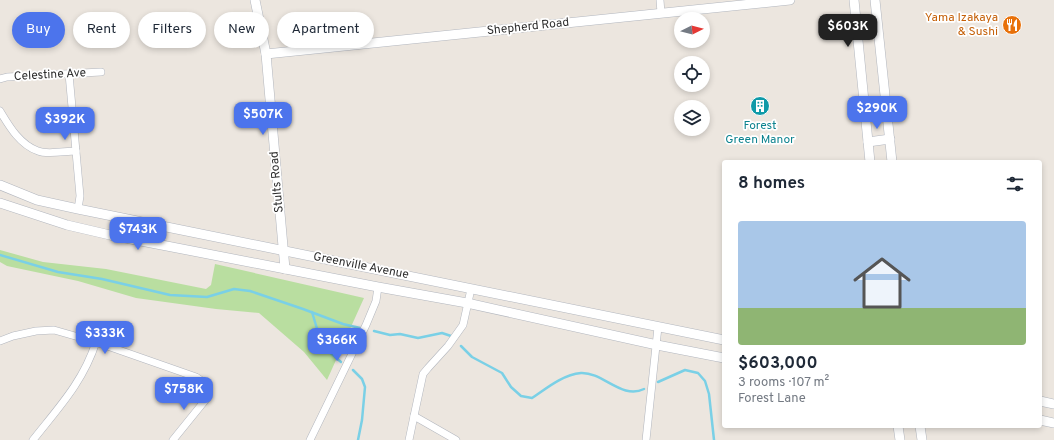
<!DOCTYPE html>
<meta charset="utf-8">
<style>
:root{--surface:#fff;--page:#f2f2f3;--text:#1f2937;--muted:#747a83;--accent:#4c74ec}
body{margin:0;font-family:Overpass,sans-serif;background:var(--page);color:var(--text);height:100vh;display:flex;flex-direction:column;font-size:15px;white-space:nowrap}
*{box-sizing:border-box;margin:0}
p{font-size:13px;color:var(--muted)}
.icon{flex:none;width:22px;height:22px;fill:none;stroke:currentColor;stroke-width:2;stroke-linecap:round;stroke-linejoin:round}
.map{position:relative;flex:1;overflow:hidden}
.details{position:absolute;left:722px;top:160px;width:320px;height:268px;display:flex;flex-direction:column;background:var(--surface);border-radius:4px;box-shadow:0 2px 6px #0003}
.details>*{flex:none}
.guide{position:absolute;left:12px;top:12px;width:380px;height:36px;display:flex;gap:8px}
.needle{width:26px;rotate:84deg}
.fabs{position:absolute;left:674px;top:12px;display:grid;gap:8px}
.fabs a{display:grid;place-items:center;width:36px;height:36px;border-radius:50%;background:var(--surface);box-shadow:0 2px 6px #0003;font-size:20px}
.price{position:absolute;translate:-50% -34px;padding:0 9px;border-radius:8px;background:var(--accent);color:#fff;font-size:13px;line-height:26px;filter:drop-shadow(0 1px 2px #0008)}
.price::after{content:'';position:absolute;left:50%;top:24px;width:12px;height:9px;margin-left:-6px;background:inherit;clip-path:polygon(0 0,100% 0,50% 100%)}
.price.active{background:#222;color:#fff}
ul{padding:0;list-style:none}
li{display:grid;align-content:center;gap:8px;height:212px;padding:0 16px}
li span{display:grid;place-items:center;height:124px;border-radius:4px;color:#555}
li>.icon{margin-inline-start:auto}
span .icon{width:72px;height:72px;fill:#fffc;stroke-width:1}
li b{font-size:17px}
h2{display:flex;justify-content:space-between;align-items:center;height:48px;padding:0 16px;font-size:17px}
.tag{padding:0 14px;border-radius:18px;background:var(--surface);box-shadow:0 2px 6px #0003;font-size:14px;line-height:36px}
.tag.active{background:var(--accent);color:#fff}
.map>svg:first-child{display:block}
</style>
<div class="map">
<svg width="1054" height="440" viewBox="0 0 1054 440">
<rect width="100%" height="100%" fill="#ece6df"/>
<polygon fill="#b9dea0" points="0,250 43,262 106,269 206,289 211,285 215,264 364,298 327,380 304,352 259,313 216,309 136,298 78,281 7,266 0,262"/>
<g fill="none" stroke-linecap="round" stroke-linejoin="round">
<g stroke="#7ad0e6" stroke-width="2.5">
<polyline points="0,255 58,272 102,279 170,295 207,297 234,289 250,291 303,309 343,324 360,328"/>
<polyline points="312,312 321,342 327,350 341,362"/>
<polyline points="374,331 390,335 400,334 418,338 442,333 451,336"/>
<path d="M461 346 472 357 502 373 511 387 521 396 532 398C547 388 562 375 581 373 603 372 622 400 644 389"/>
<polyline points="353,370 362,379 365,387 362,420 358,440"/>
<polyline points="658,382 685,370 698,373 705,381 709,394 714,440"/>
</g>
<g stroke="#b2b6be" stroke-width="8">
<g id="street">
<polyline points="660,0 661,13"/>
<polyline points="69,74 80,196 78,209"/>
<polyline points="0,79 7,77 101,72"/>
<path d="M0 111C9 126 20 145 38 151 47 155 65 151 76 151"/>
<polyline points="0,341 13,336 36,331 54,330 96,342 196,377 209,386 207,398 173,440"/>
<polyline points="414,416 423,374 428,368 448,346 463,325 471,289"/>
<path d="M33 440C59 407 83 382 96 342"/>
<polyline points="310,440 366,325 376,301 378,287"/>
<polyline points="409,440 414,416 456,440"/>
<polyline points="646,440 658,327"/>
</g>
</g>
<g stroke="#b2b6be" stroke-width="10">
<g id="secondary">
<polyline points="255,0 266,54 285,269"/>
<polyline points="854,0 870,162"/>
<polyline points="875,0 892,162"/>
<polyline points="266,54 790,0"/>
<polyline points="868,142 890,139"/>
<polyline points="0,185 37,200 78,209 724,340"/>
<polyline points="0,203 67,225 110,235 378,287 467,303 657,345 724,358"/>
<polyline points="1040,401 1054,404"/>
<polyline points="1040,420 1054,423"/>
<polyline points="898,426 900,440"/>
<polyline points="920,426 922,440"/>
</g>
</g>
<use href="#street" stroke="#fff" stroke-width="7"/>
<use href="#secondary" stroke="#fff" stroke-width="9"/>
</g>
<defs>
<g id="restaurant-disc" transform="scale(1)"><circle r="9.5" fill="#e8710a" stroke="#fff"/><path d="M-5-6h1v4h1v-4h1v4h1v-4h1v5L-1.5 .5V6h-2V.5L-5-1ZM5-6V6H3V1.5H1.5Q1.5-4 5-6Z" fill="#fff"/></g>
<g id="building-disc" transform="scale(1)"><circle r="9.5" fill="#0f9aa8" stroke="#fff"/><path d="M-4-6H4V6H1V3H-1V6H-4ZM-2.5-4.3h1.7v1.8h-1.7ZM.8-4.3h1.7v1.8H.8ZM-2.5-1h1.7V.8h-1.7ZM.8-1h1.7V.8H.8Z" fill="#fff"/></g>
</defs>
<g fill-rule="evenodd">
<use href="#restaurant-disc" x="1012" y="25"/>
<use href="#building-disc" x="760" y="106"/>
</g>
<g text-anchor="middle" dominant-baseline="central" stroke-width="3.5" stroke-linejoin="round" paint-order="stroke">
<g font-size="12" fill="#c56008" stroke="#fff" text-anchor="end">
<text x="998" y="18">Yama Izakaya<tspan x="998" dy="14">&amp; Sushi</tspan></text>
</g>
<g font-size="12" fill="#2c2c2c" stroke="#fff">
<text transform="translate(528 27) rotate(-6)">Shepherd Road</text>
<text transform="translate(50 75) rotate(-3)">Celestine Ave</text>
<text transform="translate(277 182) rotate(-95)">Stults Road</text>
<text transform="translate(361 266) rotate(11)">Greenville Avenue</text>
</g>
<g font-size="12" fill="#0d838f" stroke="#fff">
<text x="760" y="126">Forest<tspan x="760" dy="14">Green Manor</tspan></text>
</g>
</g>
</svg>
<div class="fabs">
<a><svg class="needle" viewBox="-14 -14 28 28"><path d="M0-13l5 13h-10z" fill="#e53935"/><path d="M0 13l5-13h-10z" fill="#747a83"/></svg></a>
<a><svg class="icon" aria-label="locate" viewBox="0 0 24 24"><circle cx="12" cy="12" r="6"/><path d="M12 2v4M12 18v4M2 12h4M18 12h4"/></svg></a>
<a><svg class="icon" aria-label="layers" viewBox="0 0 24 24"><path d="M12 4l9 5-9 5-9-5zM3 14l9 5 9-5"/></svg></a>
</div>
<b class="price active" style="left:848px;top:48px">$603K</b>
<b class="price" style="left:877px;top:130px">$290K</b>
<b class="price" style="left:263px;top:136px">$507K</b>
<b class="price" style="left:65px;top:141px">$392K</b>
<b class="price" style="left:138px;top:251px">$743K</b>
<b class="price" style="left:105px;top:355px">$333K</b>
<b class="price" style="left:337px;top:362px">$366K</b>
<b class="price" style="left:184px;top:411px">$758K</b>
<div class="guide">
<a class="tag active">Buy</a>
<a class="tag">Rent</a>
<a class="tag">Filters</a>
<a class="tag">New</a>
<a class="tag">Apartment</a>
</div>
<section class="details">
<h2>8 homes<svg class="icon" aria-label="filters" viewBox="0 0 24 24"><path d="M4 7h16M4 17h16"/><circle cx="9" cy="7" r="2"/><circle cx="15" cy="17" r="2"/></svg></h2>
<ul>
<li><span style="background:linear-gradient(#a9c7e8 70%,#8fb573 0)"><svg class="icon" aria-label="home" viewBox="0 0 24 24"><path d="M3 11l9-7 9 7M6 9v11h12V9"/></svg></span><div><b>$603,000</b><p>3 rooms · 107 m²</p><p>Forest Lane</p></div></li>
</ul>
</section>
</div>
